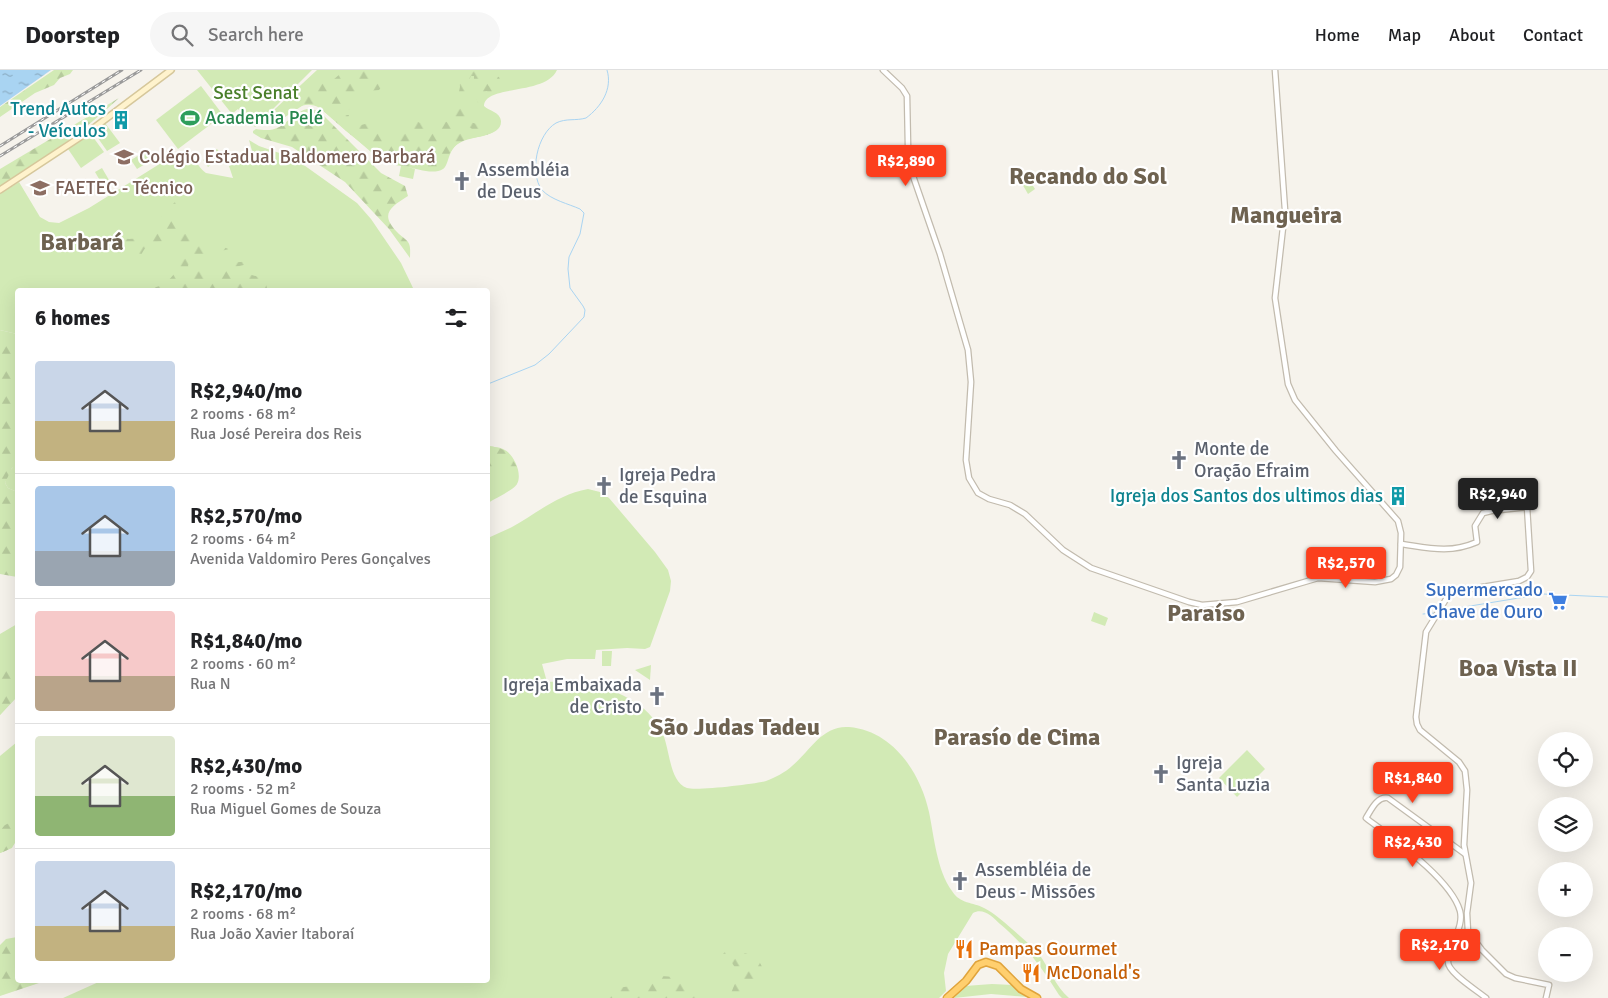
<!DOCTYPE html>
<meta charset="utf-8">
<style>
:root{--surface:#fff;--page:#f6f6f6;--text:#202124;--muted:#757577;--line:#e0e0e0;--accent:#fc3f1d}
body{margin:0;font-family:Signika,sans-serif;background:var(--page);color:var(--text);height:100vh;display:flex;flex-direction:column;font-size:19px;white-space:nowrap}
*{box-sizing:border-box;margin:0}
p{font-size:16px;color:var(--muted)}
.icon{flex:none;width:28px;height:28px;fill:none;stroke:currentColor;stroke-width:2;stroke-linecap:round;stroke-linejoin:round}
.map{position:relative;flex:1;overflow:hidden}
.panel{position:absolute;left:15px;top:218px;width:475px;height:695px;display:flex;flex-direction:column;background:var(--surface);border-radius:5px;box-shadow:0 5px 20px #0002}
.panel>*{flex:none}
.buttons{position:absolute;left:1538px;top:662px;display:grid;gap:10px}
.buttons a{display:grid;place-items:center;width:55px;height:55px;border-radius:50%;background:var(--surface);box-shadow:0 5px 20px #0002;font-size:25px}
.price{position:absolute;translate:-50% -42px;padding:0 11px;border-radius:5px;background:var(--accent);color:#fff;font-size:16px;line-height:32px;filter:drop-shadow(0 1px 2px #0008)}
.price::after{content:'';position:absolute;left:50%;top:30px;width:15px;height:11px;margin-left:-8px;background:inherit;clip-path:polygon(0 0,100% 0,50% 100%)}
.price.current{background:#222;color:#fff}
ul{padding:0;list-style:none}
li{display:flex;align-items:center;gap:15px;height:125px;padding:0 20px}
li+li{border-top:1px solid var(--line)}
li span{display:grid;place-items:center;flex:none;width:140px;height:100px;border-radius:5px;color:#555}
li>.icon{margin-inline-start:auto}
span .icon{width:60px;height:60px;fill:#fffc;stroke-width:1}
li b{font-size:21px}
h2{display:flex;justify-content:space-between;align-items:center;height:60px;padding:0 20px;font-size:21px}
header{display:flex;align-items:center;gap:30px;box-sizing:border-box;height:70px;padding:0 25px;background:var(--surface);border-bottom:1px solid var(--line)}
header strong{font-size:24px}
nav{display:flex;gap:28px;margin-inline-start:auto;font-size:18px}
.search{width:350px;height:45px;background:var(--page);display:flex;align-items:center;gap:12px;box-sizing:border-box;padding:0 18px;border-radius:28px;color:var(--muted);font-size:19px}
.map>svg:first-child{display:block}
</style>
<header>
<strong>Doorstep</strong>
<div class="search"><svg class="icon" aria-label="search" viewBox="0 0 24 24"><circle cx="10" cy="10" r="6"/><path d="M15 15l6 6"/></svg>Search here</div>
<nav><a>Home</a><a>Map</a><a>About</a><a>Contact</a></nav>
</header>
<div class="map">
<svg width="1608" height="928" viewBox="0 0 1608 928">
<defs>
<pattern id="forest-firs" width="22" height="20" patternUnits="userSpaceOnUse" patternTransform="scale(1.25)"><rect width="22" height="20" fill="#d2eab5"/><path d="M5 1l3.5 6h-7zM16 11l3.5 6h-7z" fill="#b6ca9c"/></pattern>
<pattern id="water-ripples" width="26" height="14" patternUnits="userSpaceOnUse" patternTransform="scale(1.25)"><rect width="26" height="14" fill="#a9d4f2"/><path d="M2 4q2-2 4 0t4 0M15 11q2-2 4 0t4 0" fill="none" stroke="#8caec5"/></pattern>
</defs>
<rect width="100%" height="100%" fill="#f6f3ec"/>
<g fill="#d2eab5">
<polygon points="197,0 312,0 255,57 238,39 232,44"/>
<path d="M317 0H557C545 26 485 14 484 36 489 41 500 42 501 51 502 67 472 66 462 71 447 78 450 94 443 99 434 105 417 99 408 97L415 99 413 109 399 106 401 96 389 94 378 88 320 38C293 23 282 65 261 52Z"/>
<polygon points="201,16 223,45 178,79 156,50"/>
<polygon points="105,53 120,73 107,81 93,61"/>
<polygon points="90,63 104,82 81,98 68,79"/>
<path d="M249 70 259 76 294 88 357 133 371 149 401 193 414 220H18L17 264 0 260V124L19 112 40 147 49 152 59 153 89 138 174 85C199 83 192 92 206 103L233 108 229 96 254 88Z"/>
<polygon points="217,79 222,86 208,97 203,90"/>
<polygon points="144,82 150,91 137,99 131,90"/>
<polygon points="102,98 109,110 102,114 95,102"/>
<polygon points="1028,108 1035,119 1028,124 1021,112"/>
<path d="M488 376C493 377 499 377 503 379 513 383 523 403 517 414 515 419 494 429 488 433Z"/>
<polygon points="14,396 17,396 17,422 8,418 5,413 8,403"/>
<path d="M588 419 600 422 609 428 655 482 668 500 671 511 670 521 650 577 645 579 627 578 596 580 595 589H567L542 594 547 612C587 610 642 621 662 662 670 678 669 712 687 718 697 721 755 714 766 711 774 708 786 702 792 696 810 681 822 655 849 657 893 661 920 702 929 742 934 766 937 801 952 821 960 834 973 832 984 838 994 843 1003 851 1012 859 1021 867 1031 875 1039 884 1049 898 1056 917 1069 928H1062L1059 925C1042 897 1025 875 1000 854 993 847 983 837 973 843L948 884 944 903 946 921 939 928H63L103 910H488V468C496 464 504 461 512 457 537 443 559 424 588 419Z"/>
<polygon points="1094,542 1108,548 1105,556 1091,551"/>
<polygon points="17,554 17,626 0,645 0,564"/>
<polygon points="602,581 612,581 611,596 602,596"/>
<polygon points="651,595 650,610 635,600"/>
<polygon points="17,672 17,767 12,778 0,783 0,686"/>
<polygon points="1247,680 1265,699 1237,727 1219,708"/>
<polygon points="992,914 1013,915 1027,927 991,924 954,928 965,916"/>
</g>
<g fill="url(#forest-firs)">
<polygon points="54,0 73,0 70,4 60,8 54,15 35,23 0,47 0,37"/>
<path d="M341 0H368L370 4 379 6C383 10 383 16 379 20L354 22 347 26V29L353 36 345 43V45H349L346 55 349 58 369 53 373 54 383 69 394 73 396 68 411 48 428 57C432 55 435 52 439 51 449 50 461 58 469 63L472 59 466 55 469 52 482 55 494 52 497 59C484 71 463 64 452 80 448 85 447 92 444 98L437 101H429L385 92 346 61 320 38 314 34H305L285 47 283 42C289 30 296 39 304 31 308 27 314 12 316 6L323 4 333 10 340 4Z"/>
<path d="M462 0H480L482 3 486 4 487 1V13L489 16 492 14 495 6 499 7 501 12 499 15H495L494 20 496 23 489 26 487 21 484 22 481 33H478L474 22V6H471L467 14V20L464 23C468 34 465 35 466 45L464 48 460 47 453 49 460 17 459 6Z"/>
<path d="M119 28C83 62 42 91 0 117V99Z"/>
<path d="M307 39 315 40 324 46 381 103 405 116 408 126C391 137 378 144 399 164 402 167 406 169 408 172 411 176 410 183 410 188L389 159 345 112 292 77 261 68 253 63V61L256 59C286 65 285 45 307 39Z"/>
<path d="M187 124 178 143 177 149 180 160 189 166 229 179 201 186 190 190 188 196 190 199C211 206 230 187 252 193L235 197 236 201C246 205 265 204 267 218L256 220H145L142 213C162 231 189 189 183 177 156 164 135 174 140 206L131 178C125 174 118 174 112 170 104 165 89 149 86 140 99 144 94 146 102 155 106 159 113 163 118 166 142 179 160 146 174 133 178 129 182 127 187 124Z"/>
<polygon points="0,260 17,264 17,396 12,398 5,413 8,418 17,422 17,507 0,504"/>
<path d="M488 376C506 378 508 382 517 397L501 401 493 408 488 420Z"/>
<polygon points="0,594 6,600 17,600 18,626 0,645"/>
<path d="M17 749C18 766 20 777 0 783V760L5 755Z"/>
<polygon points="17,867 18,910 48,910 0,926 0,875 6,869"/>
<path d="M729 881C743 880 767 888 762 906 759 915 749 920 744 928H730C732 916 742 905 732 893 729 890 725 888 722 885L725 882Z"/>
<path d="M661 906C681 907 692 908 699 928H609C612 913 635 917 647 917L651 914 655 907Z"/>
</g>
<polygon fill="url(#water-ripples)" points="0,0 51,0 0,36"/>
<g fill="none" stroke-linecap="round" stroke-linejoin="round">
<g stroke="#a9d4f2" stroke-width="1">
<path d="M488 314 535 295 549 284 584 247 585 240 583 236 570 218 568 199 569 187 580 164 584 143 580 139C569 134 551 130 542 120 529 103 537 64 556 53 566 48 576 51 586 48 601 37 613 19 607 0"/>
<polyline points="1440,541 1543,524 1608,527"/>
<polyline points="1423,544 1435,543"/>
</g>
<g stroke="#c2bbae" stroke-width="7">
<g id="tertiary">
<polyline points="883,0 902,18 907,26 908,76 913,106 940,184 968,280 971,312 966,390 969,408 978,423 989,429 1010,435 1025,444 1063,480 1091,498 1189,532 1202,535 1237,532 1318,508 1375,512 1391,509 1396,505 1400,497 1401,463 1398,451 1336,381 1295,330 1288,314 1275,228 1285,140 1275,0"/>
<path d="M1401 474C1429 478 1449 484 1477 472L1475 456 1483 443 1491 441 1527 437 1531 501 1527 507 1519 511 1458 521 1448 526 1426 562 1416 647 1417 654 1420 660 1459 692 1465 701 1467 720 1464 775 1471 813 1467 843 1468 862 1482 880 1506 904 1515 908 1549 915 1546 928"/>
<path d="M1465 784 1388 728C1377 726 1371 740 1366 748 1392 768 1451 809 1460 841 1462 849 1460 856 1457 863 1454 872 1448 883 1448 892 1448 903 1478 921 1486 928"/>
</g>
</g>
<g stroke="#d6c79b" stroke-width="8">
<polyline id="secondary" points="0,120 91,60 171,0"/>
</g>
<g stroke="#e0a43c" stroke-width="9">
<polyline id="motorway" points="947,928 966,911 978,895 986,892 998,896 1021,919 1037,928"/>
</g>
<use href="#tertiary" stroke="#fff" stroke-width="4.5"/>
<use href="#secondary" stroke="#fff3cd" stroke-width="5"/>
<use href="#motorway" stroke="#ffcf6e" stroke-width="6"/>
<g stroke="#9a9a9a" stroke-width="3">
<g id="rail">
<polyline points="0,76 122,0"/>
<polyline points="0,86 141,0"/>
</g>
</g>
<use href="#rail" stroke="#fff" stroke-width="1" stroke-dasharray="4" stroke-linecap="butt"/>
</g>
<defs>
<g id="stadium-bare" transform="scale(1.5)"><path d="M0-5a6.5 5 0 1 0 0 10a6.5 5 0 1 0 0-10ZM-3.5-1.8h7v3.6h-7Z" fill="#2e9e5b" stroke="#fff" stroke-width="2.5" paint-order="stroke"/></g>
<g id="building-bare" transform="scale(1.5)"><path d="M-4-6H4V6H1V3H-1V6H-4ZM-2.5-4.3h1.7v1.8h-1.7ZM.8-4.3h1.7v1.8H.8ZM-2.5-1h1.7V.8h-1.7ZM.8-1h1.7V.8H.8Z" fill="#0f9aa8" stroke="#fff" stroke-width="2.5" paint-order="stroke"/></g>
<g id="school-bare" transform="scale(1.5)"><path d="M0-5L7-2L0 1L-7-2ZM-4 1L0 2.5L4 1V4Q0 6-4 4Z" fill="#8d6e63" stroke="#fff" stroke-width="2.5" paint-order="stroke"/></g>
<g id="church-bare" transform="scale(1.5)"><path d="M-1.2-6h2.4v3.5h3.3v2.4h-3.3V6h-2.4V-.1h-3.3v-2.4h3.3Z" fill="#6b7280" stroke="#fff" stroke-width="2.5" paint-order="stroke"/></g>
<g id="university-bare" transform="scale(1.5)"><path d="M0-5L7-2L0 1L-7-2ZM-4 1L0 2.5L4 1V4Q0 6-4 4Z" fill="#8d6e63" stroke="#fff" stroke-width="2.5" paint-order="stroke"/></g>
<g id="supermarket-bare" transform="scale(1.5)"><path d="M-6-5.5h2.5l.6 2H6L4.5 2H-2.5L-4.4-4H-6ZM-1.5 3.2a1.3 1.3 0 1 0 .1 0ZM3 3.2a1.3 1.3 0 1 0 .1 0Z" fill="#3f7fe0" stroke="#fff" stroke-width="2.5" paint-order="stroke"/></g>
<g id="restaurant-bare" transform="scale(1.5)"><path d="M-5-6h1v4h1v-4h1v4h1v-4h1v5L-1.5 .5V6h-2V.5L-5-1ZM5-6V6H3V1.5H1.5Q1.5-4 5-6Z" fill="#e8710a" stroke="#fff" stroke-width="2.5" paint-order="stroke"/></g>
</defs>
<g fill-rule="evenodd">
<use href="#stadium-bare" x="190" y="48"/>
<use href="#building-bare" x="121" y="50"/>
<use href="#school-bare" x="124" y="87"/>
<use href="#church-bare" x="462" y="111"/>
<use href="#university-bare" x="40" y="118"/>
<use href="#church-bare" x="1179" y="390"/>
<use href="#church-bare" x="604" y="416"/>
<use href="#building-bare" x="1398" y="426"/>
<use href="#supermarket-bare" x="1558" y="531"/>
<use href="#church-bare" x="657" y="626"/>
<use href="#church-bare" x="1161" y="704"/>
<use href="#church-bare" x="960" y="811"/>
<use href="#restaurant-bare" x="964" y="879"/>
<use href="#restaurant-bare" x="1031" y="903"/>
</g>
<g text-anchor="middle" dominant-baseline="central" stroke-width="4.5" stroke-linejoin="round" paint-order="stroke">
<g font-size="19" fill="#4a7f2a" stroke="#fff">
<text x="256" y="23">Sest Senat</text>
</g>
<g font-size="19" fill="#0d838f" stroke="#fff" text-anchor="end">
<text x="106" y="39">Trend Autos<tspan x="106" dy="22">- Veículos</tspan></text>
<text x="1383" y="426">Igreja dos Santos dos ultimos dias</text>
</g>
<g font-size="19" fill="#27864d" stroke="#fff" text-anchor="start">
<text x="205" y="48">Academia Pelé</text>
</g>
<g font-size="19" fill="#785e54" stroke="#fff" text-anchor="start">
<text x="139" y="87">Colégio Estadual Baldomero Barbará</text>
<text x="55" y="118">FAETEC - Técnico</text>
</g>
<g font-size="19" fill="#5b616d" stroke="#fff" text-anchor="start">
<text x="477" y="100">Assembléia<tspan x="477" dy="22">de Deus</tspan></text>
<text x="1194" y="379">Monte de<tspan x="1194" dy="22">Oração Efraim</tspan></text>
<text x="619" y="405">Igreja Pedra<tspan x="619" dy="22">de Esquina</tspan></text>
<text x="642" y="615" text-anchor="end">Igreja Embaixada<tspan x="642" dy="22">de Cristo</tspan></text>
<text x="1176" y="693">Igreja<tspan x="1176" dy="22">Santa Luzia</tspan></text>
<text x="975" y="800">Assembléia de<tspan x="975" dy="22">Deus - Missões</tspan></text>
</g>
<g font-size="19" fill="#366cbe" stroke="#fff" text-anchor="end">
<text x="1543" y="520">Supermercado<tspan x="1543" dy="22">Chave de Ouro</tspan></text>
</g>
<g font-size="19" fill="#c56008" stroke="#fff" text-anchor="start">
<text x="979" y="879">Pampas Gourmet</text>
<text x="1046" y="903">McDonald's</text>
</g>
<g font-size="24" font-weight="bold" fill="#6e6250" stroke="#fff">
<text x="1088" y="106">Recando do Sol</text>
<text x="1286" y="145">Mangueira</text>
<text x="82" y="172">Barbará</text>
<text x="1206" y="543">Paraíso</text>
<text x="1518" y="598">Boa Vista II</text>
<text x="735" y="657">São Judas Tadeu</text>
<text x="1017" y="667">Parasío de Cima</text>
</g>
</g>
</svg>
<div class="buttons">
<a><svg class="icon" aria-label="locate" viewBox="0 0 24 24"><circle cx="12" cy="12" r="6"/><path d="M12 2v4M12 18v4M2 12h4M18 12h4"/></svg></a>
<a><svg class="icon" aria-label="layers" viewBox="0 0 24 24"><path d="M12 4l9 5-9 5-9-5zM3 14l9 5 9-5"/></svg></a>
<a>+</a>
<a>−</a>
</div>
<b class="price" style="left:906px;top:117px">R$2,890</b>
<b class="price current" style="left:1498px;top:450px">R$2,940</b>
<b class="price" style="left:1346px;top:519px">R$2,570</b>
<b class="price" style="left:1413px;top:734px">R$1,840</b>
<b class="price" style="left:1413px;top:798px">R$2,430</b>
<b class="price" style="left:1440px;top:901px">R$2,170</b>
<section class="panel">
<h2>6 homes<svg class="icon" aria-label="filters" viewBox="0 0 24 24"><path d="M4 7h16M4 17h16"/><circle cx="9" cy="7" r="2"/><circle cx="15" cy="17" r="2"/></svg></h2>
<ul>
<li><span style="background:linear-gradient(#c9d6e8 60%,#c2b280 0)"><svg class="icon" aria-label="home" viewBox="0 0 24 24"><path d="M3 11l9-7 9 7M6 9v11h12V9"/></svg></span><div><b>R$2,940/mo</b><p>2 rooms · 68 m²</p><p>Rua José Pereira dos Reis</p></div></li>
<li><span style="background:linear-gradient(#a9c7e8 65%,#9aa5b1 0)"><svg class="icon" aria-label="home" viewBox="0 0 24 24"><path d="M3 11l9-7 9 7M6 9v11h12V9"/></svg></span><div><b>R$2,570/mo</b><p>2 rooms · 64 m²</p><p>Avenida Valdomiro Peres Gonçalves</p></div></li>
<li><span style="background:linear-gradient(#f6c9c9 65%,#b9a48a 0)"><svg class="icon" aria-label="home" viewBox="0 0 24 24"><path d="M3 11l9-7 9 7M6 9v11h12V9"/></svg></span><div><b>R$1,840/mo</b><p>2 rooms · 60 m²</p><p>Rua N</p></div></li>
<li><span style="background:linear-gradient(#dfe7d0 60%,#8fb573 0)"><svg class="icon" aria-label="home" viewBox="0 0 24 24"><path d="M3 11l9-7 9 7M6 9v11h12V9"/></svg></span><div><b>R$2,430/mo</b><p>2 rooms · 52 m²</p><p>Rua Miguel Gomes de Souza</p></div></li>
<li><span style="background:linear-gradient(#c9d6e8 65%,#c2b280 0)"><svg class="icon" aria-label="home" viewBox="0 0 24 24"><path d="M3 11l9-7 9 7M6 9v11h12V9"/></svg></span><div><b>R$2,170/mo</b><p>2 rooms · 68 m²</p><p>Rua João Xavier Itaboraí</p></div></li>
</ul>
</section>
</div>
